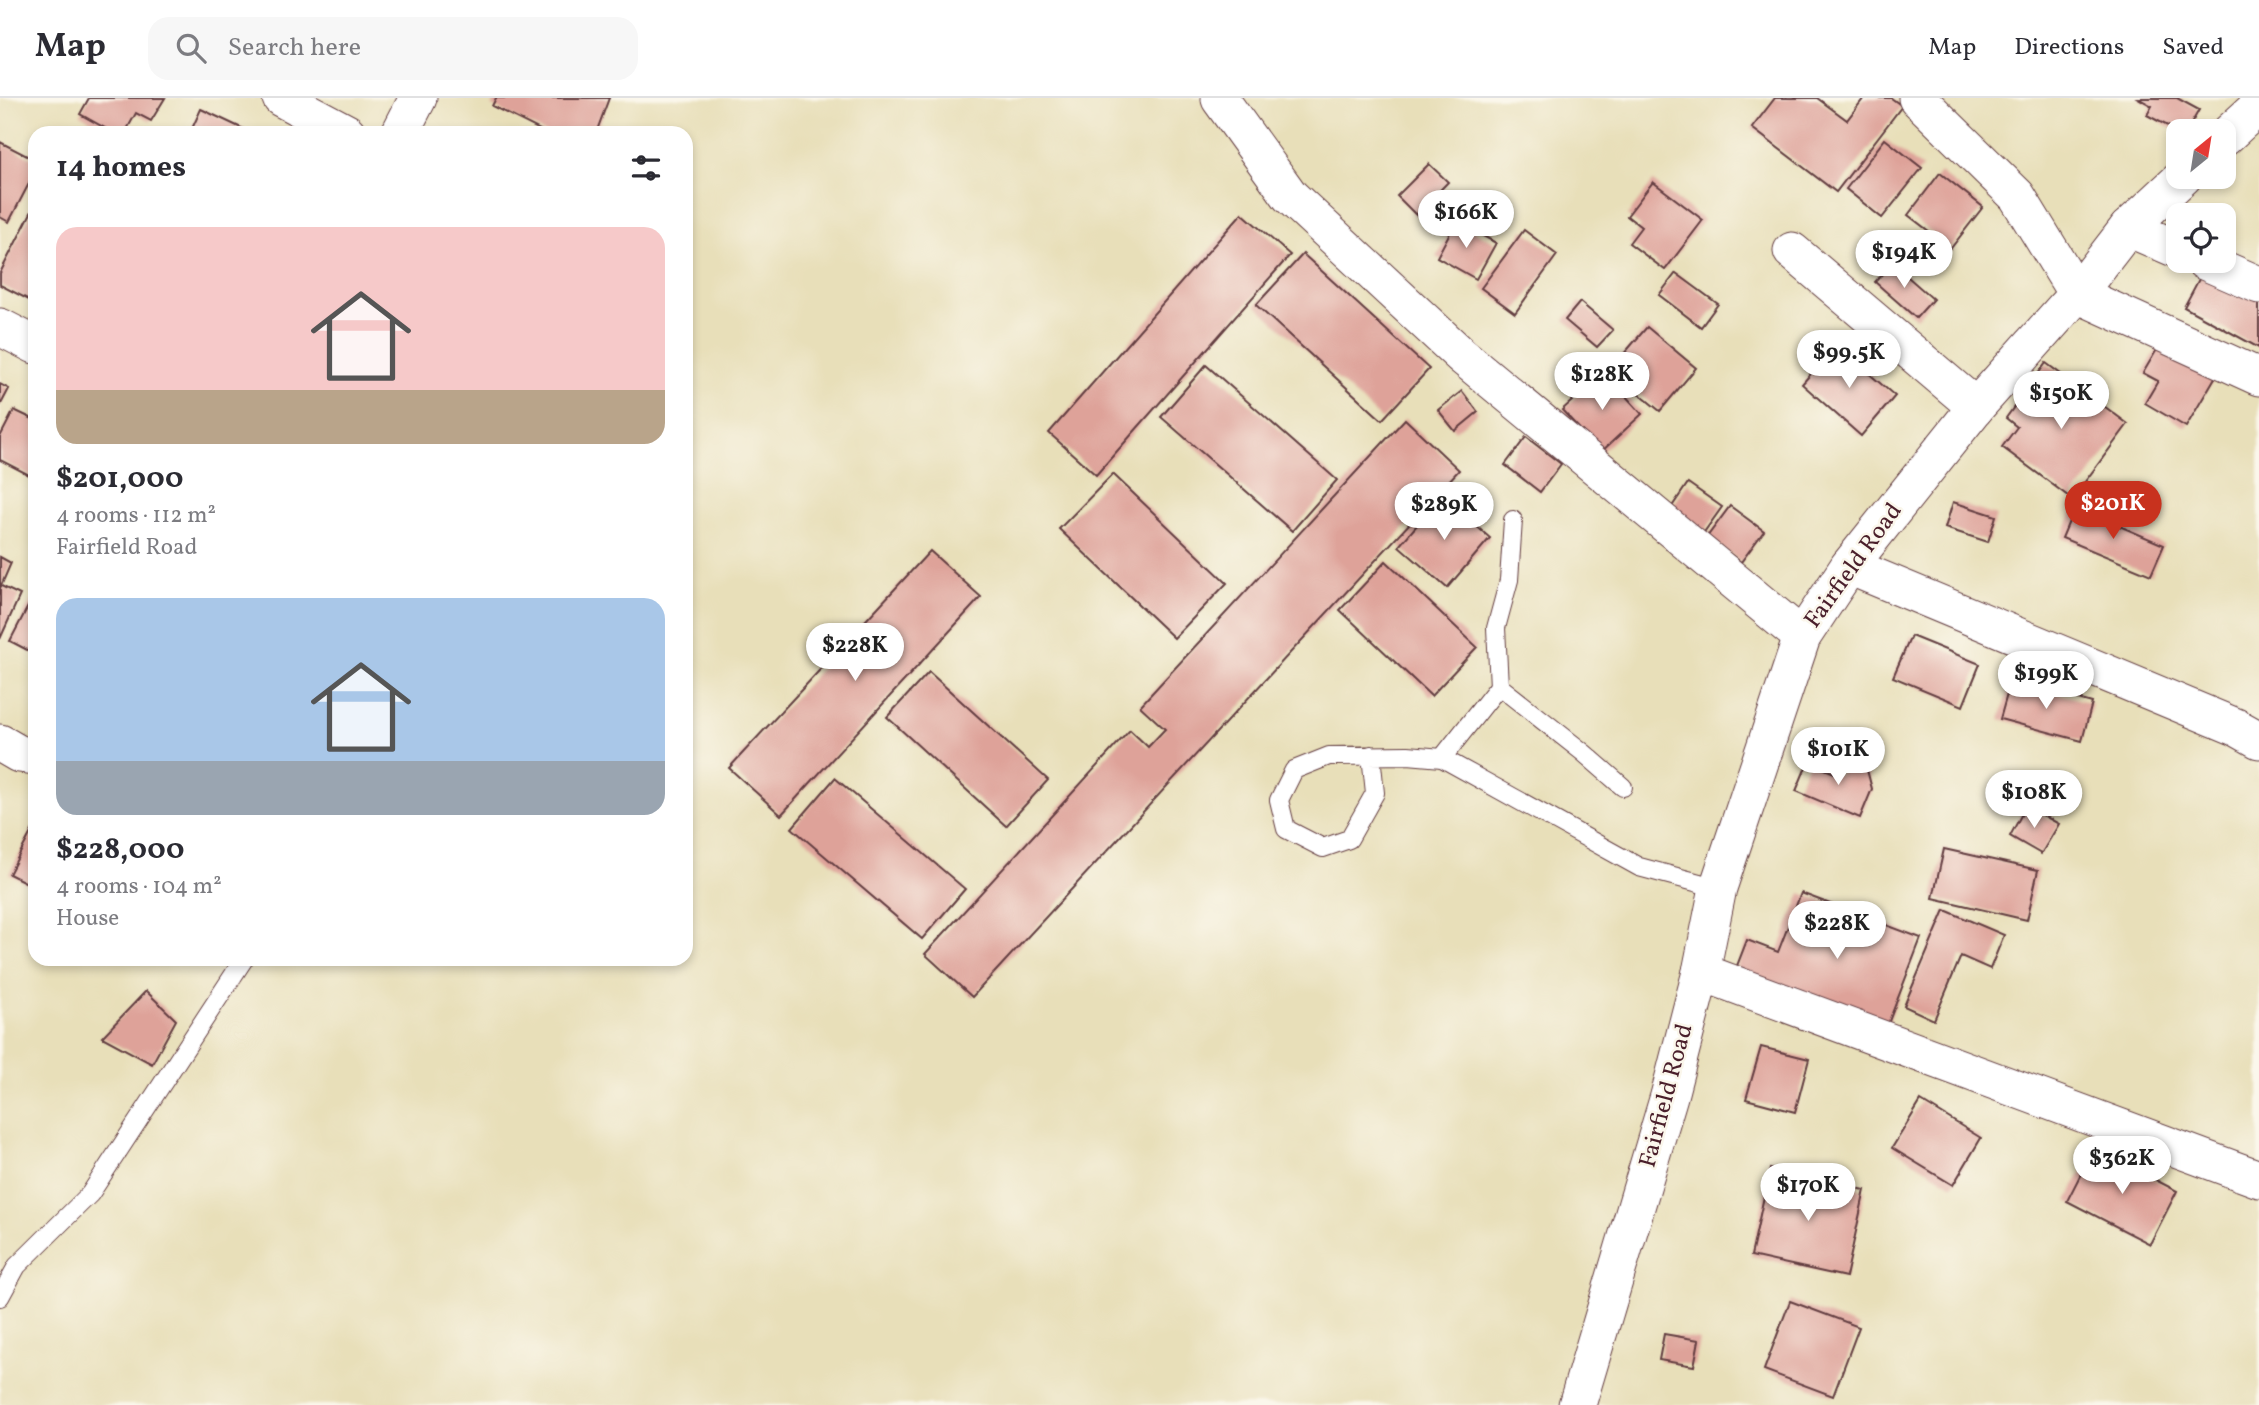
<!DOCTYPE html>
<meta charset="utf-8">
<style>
:root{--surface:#fff;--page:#f7f7f7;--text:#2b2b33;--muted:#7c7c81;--line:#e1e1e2;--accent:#c8321e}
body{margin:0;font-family:Vollkorn,serif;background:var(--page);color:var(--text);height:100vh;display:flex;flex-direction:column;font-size:26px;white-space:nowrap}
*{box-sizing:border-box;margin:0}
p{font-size:23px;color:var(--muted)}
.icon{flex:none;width:38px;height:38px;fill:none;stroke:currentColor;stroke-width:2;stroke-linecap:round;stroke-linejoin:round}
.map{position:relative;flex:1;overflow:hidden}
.panel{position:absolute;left:28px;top:28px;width:665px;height:840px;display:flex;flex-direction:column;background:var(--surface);border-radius:21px;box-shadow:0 4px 10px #0003}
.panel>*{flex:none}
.needle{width:46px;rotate:30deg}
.controls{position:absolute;left:2166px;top:21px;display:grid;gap:14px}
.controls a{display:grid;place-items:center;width:70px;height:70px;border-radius:14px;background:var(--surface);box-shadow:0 4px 10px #0003;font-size:35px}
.price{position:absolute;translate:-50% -60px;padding:0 16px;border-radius:24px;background:#fff;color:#222;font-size:23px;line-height:46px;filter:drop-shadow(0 2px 4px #0008)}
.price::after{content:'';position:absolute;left:50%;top:42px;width:21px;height:16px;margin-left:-10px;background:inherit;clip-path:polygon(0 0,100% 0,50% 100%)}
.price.current{background:var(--accent);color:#fff}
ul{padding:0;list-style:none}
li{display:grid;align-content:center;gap:14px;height:371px;padding:0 28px}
li span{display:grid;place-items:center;height:217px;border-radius:21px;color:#555}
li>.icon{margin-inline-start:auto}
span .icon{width:126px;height:126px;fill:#fffc;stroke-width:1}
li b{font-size:30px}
h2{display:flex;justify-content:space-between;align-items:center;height:84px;padding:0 28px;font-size:30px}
header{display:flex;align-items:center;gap:42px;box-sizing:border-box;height:98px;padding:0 35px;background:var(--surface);border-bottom:2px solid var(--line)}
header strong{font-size:33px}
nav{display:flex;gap:38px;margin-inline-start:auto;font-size:24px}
.search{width:490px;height:63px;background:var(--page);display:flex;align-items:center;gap:18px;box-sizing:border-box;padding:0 24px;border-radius:21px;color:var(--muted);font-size:26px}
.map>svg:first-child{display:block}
</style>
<header>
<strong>Map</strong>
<div class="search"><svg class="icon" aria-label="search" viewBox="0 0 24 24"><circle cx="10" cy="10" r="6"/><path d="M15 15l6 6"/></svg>Search here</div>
<nav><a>Map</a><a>Directions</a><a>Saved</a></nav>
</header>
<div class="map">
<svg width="2259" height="1307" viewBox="0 0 2259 1307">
<rect width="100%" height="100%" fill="#fbf7ec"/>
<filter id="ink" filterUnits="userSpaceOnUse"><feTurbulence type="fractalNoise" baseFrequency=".0143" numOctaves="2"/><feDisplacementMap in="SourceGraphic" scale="14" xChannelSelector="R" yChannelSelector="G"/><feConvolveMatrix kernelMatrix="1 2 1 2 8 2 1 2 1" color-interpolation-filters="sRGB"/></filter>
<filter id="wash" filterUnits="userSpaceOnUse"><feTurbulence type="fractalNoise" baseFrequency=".00686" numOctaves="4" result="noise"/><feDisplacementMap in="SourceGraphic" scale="28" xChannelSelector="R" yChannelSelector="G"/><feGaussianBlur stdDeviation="1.57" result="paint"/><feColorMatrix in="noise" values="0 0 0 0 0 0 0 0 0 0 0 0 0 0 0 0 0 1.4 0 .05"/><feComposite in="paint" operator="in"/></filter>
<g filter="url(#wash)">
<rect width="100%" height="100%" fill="#e8dfb9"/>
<g id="blocks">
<g fill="#dea299">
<polygon points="89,0 165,0 151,23 136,15 125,35 114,35 80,16"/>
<polygon points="496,0 609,0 596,35 546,35 492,8"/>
<polygon points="1775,0 1817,0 1847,22 1864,0 1891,0 1902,8 1836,94 1752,30"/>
<polygon points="2138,0 2177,0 2199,12 2187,33 2177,33 2147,17 2152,8"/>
<polygon points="201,11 252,35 190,35"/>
<polygon points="1885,41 1922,70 1882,120 1846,91"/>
<polygon points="0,44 35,62 35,74 9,124 0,119"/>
<polygon points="1429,66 1448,84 1416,117 1397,98"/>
<polygon points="1940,75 1983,109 1951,150 1908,117"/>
<polygon points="1653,84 1703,122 1665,172 1629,145 1641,129 1627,118"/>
<polygon points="35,107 35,205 0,187 0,175"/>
<polygon points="1242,115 1290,157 1096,377 1049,335"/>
<polygon points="1456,123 1496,145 1476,181 1437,159"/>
<polygon points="1524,132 1557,157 1515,215 1481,190"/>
<polygon points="1303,156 1429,271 1382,322 1256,207"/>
<polygon points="1892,165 1933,201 1916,220 1875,184"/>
<polygon points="2206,168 2259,196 2259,250 2184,209"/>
<polygon points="1676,175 1718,206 1701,229 1659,197"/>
<polygon points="1580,204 1613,232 1597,249 1565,222"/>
<polygon points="1647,229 1696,270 1660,313 1610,272"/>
<polygon points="1836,247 1895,298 1861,338 1802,286"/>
<polygon points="2159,248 2220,271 2186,329 2145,305 2158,283 2143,275"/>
<polygon points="2046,265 2128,326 2072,401 2002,349 2017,329 2006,320"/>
<polygon points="1206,267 1337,382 1292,433 1161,319"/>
<polygon points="1604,274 1642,316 1601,354 1562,312"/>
<polygon points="0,286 9,291 0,308"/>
<polygon points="1462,293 1478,314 1455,333 1438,312"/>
<polygon points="14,312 35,322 35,380 0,362 0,339"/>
<polygon points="1405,321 1459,372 972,899 925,856 1130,632 1148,649 1165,631 1140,608"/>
<polygon points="1526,339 1561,366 1540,394 1505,367"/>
<polygon points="1113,376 1227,485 1174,540 1059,431"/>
<polygon points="1688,385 1722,409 1702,437 1669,413"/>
<polygon points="1442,398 1490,440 1447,490 1399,448"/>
<polygon points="1953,404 1996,418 1988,444 1945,430"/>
<polygon points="1730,408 1764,433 1741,464 1707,439"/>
<polygon points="2075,409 2164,447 2151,477 2062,440"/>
<polygon points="930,453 981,499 781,717 729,670"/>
<polygon points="0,459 11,465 1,488 20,497 0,541"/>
<polygon points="1386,463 1477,549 1431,598 1340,512"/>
<polygon points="35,495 35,556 10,543"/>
<polygon points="1911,538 1980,566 1963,608 1893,579"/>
<polygon points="929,574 1048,682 1006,728 887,619"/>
<polygon points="2011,582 2092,605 2082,643 2000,621"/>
<polygon points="1845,662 1867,672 1872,691 1860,720 1796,693 1808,664 1839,677"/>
<polygon points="835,680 965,791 922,841 792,730"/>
<polygon points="2026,708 2059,726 2041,756 2010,738"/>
<polygon points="35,727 35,789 9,776"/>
<polygon points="1944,751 2038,772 2027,822 1933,800"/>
<polygon points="1801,795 1921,840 1886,931 1735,873 1747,842 1778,854"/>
<polygon points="1945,812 2004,837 1990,871 1961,858 1934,922 1904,908"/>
<polygon points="146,893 176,922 152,966 102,939"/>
<polygon points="1761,949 1809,961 1795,1014 1746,1001"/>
<polygon points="1921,1003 1981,1040 1953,1087 1892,1050"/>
<polygon points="2094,1050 2177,1093 2150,1146 2067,1103"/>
<polygon points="1770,1071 1865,1092 1846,1179 1751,1158"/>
<polygon points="1790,1203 1859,1229 1833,1298 1764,1272"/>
<polygon points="1664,1236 1699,1242 1694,1268 1659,1262"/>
</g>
</g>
</g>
<g filter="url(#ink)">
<use href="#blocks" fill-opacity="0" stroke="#623c40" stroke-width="2"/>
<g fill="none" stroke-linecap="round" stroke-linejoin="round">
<g stroke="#623c40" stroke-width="20">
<g id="lane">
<polyline points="1499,588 1496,530 1509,482 1513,422"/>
<polyline points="1371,657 1375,695 1349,741 1323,750 1286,731 1279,702 1294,672 1329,658 1408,657 1442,660 1639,769 1718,790"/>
<polyline points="1442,660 1499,588 1584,655 1623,689"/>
<polyline points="0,1199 17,1168 90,1096 244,861"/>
</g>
</g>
<g stroke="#623c40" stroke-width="39">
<g id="street">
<polyline points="281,0 347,35"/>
<polyline points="1917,0 2017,98 2077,196 2259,279"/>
<polyline points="1220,1 1290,98 1462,258 1802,539"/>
<polyline points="400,35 418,0"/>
<polyline points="2224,40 2259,8"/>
<polyline points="2128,130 2179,152"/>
<polyline points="1792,153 1976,309"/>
<polyline points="2204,163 2259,187"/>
<polyline points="0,229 35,247"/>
<polyline points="1849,468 2236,629 2259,642"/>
<polyline points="0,645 19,656 35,658"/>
<polyline points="1701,874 2259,1081"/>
<polyline points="1577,1307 1669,998 1701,874 1718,790 1802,539 1849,468 1976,309 2077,196 2128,130 2183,79"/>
</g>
</g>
<use href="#lane" stroke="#fff" stroke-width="18"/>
<use href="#street" stroke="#fff" stroke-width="37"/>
</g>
</g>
<g text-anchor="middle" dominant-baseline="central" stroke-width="5" stroke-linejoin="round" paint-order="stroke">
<g font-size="24" fill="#4a1f2b" stroke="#fbf7ec">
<text transform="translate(1854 468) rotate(-54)">Fairfield Road</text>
<text transform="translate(1667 998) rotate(-75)">Fairfield Road</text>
</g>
</g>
</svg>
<div class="controls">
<a><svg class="needle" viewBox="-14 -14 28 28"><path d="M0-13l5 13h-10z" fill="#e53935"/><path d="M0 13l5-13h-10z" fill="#7c7c81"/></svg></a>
<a><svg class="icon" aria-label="locate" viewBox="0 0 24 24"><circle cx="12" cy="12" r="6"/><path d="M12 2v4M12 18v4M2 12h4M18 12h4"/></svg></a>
</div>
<b class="price" style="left:1466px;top:152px">$166K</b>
<b class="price" style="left:1904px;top:192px">$194K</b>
<b class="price" style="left:1849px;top:292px">$99.5K</b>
<b class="price" style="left:1602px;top:314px">$128K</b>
<b class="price" style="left:2061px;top:333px">$150K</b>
<b class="price current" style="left:2113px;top:443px">$201K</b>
<b class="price" style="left:1444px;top:444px">$289K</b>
<b class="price" style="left:855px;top:585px">$228K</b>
<b class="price" style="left:2046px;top:613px">$199K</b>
<b class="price" style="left:1838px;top:689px">$101K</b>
<b class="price" style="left:2034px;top:732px">$108K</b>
<b class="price" style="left:1837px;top:863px">$228K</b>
<b class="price" style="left:2122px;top:1098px">$362K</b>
<b class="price" style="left:1808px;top:1125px">$170K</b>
<section class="panel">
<h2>14 homes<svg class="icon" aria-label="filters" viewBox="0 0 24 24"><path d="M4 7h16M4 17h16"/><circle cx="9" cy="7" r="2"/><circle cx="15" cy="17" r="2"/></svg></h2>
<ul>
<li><span style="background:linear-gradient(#f6c9c9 75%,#b9a48a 0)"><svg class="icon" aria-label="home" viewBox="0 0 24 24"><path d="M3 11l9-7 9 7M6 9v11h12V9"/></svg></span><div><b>$201,000</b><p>4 rooms · 112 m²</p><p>Fairfield Road</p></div></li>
<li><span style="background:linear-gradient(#a9c7e8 75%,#9aa5b1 0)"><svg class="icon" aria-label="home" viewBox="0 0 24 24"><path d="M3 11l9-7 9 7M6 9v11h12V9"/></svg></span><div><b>$228,000</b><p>4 rooms · 104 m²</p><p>House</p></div></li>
</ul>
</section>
</div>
